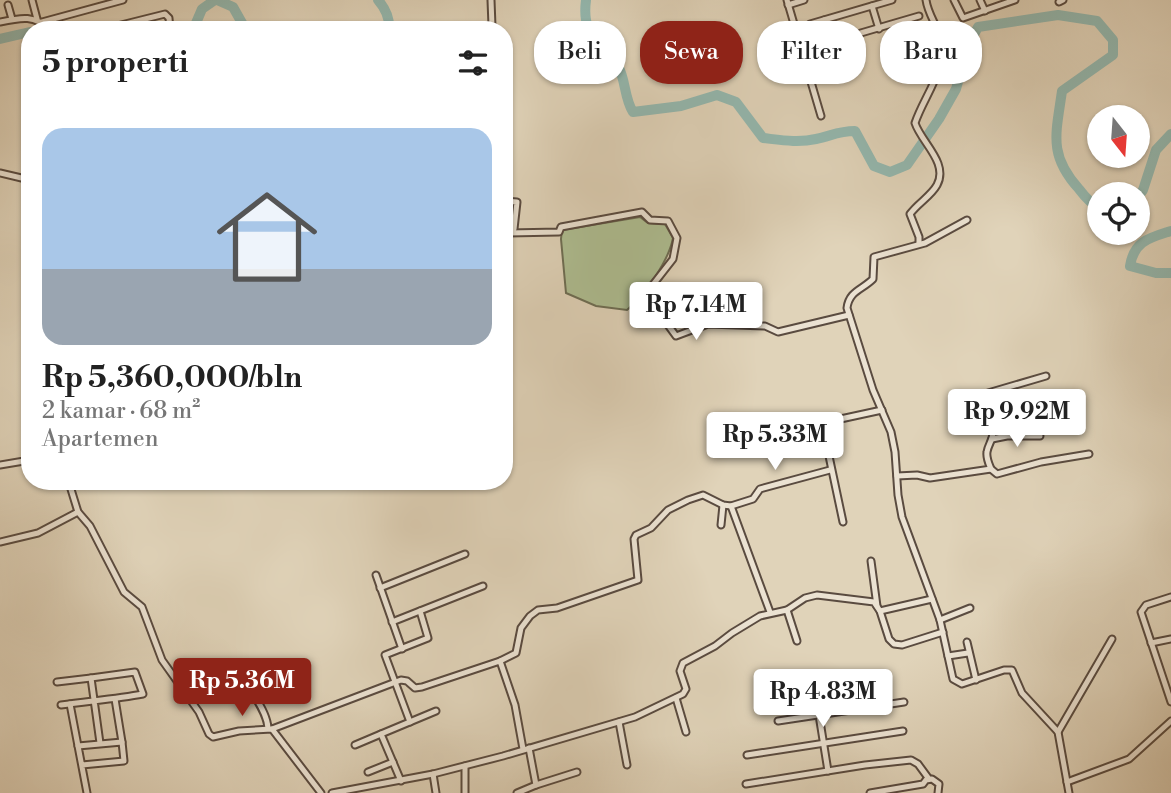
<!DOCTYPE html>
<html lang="id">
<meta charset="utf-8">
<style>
:root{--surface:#fff;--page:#f6f6f6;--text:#222;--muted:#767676;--accent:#8f2418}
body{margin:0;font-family:"Libre Bodoni",serif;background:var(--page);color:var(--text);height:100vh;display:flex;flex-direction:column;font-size:26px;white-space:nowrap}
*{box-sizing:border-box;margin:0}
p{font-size:23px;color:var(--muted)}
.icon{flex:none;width:38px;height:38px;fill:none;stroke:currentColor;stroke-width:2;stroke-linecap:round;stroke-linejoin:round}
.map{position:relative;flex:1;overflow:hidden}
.drawer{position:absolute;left:21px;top:21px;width:492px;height:469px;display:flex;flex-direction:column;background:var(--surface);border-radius:28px;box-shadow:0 2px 5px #0004}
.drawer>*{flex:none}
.banner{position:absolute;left:534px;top:21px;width:532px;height:63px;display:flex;gap:14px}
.needle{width:46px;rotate:163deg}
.tools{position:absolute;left:1087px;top:105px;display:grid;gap:14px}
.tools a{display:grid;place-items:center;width:63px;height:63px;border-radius:50%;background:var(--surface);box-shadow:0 2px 5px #0004;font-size:35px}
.price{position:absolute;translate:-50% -60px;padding:0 16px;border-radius:7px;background:#fff;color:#222;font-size:23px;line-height:46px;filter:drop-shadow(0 2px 4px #0008)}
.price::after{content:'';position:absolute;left:50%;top:42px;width:21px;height:16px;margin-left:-10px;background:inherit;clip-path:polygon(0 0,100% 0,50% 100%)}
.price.active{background:var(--accent);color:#fff}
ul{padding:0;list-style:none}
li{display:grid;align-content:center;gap:14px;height:371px;padding:0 21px}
li span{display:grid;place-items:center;height:217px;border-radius:21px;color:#555}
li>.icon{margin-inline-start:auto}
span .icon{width:126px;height:126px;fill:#fffc;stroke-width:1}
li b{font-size:30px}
h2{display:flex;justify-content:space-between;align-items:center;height:84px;padding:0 21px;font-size:30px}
.tag{padding:0 24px;border-radius:28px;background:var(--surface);box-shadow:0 2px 5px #0004;font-size:24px;line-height:63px}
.tag.active{background:var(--accent);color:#fff}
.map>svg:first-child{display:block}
</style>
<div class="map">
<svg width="1171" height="793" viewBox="0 0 1171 793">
<rect width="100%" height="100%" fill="#e0d3b9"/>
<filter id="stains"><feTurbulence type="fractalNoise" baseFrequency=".00286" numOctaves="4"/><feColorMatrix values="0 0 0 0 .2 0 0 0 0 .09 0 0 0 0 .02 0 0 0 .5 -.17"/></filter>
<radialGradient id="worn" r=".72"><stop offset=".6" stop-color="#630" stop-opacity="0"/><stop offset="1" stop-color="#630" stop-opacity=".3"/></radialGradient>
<path fill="#aebe92" stroke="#6e6e54" stroke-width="2" d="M640 217 648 223 665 224 673 238C669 260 645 295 627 310L596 306 566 293 561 239 562 230Z"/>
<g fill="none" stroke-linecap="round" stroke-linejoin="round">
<g stroke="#94b8af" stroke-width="10">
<polyline points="217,0 233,7 246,30"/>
<path d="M378 0C385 8 390 18 389 30"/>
<path d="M586 0C581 40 602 38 618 66 626 80 624 98 633 112L681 106 717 95 736 102 763 138C781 140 798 143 816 139 831 136 838 131 855 131L874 166 890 172 907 165 939 119 956 89 968 46 978 27 1058 15 1097 21 1113 40V55L1062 91C1056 134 1048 155 1079 189 1085 197 1090 203 1099 208"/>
<polyline points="193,30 202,9 215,0"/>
<polyline points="0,39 30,32"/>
<polyline points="1138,197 1143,190 1156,150 1171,134"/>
<path d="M1171 231C1149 238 1134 241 1130 266L1156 273H1171"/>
</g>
<g stroke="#5a4b40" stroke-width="9">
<g id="minor">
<polyline points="32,0 37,19"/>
<polyline points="787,0 821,116"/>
<polyline points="954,0 963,18 1015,0"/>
<polyline points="980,0 985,11"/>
<polyline points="1059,2 1063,0"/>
<polyline points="8,5 12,19"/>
<polyline points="788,5 804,0"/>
<polyline points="872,6 879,29"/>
<path d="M0 22C23 17 33 15 52 30"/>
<polyline points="42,22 123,0"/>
<polyline points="810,24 892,0"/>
<polyline points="101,30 165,14 169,18 170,30"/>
<polyline points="489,30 492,26 491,0"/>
<polyline points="830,42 919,16"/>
<polyline points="809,76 836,65 824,20"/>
<polyline points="0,173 30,180"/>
<polyline points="504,201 517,202 514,229"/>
<path d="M967 220 925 243 874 257 873 279C862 290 849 291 847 308L873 390 891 432 895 452 898 495 902 517 940 620 953 679 962 684 1004 670H1012L1022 693 1058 732 1069 793"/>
<polyline points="504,233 559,232 561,227 642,212 650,220 668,221 677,238 673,259 648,291 652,303 676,336 708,324 765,326 778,332 849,315"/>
<path d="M919 243V237L910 214C918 203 931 196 937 185 949 163 921 142 915 123 924 96 946 72 941 41 938 26 928 15 926 0"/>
<polyline points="992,439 1007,436 1040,436"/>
<polyline points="0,465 30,460"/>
<polyline points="991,469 997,474 1041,462 1089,454"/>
<path d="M897 476 917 475 930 478 991 469C989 464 986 458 987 452 988 444 994 439 993 430 991 419 979 413 976 401L988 393 1046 376"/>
<polyline points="71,481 70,486 78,512 90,526 124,592 142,607 162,660 199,712 209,734 213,737 239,731 272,729 321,793"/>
<polyline points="731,506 770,612"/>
<polyline points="843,522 822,423 882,410"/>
<polyline points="721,525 723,505"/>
<polyline points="0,542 38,533 78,512"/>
<polyline points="871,561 877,606"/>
<polyline points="376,575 402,649"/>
<polyline points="380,588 465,554"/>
<polyline points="1171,597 1146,605 1141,612 1171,702"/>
<polyline points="787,610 797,641"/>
<polyline points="880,611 932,599"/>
<polyline points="940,620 970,608"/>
<polyline points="392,622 483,586"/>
<polyline points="967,642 976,680"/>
<polyline points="1151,643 1171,639"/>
<polyline points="948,656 968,653"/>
<polyline points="500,661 516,653 521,628 530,616 538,610 557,608 638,580 634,539 636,535 651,528 668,510 688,500 703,495 723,505 731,506 753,499 760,489 830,470"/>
<path d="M227 672C244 674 267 712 268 728"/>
<polyline points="57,682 91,678"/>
<polyline points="676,698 686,732"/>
<polyline points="115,699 122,742"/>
<polyline points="70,704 78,746"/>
<path d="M61 705C89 701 116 699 143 694L135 672 91 678 100 743"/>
<polyline points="819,715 828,771"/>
<polyline points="778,721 904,702"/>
<polyline points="410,722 385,655 428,638 420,611"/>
<polyline points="619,722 627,765"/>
<polyline points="272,729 401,680 407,681 415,688 422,687 500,661 515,705 523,749"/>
<polyline points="1058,732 1112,639"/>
<polyline points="355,745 381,734"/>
<polyline points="747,755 903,731"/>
<polyline points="82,765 124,761 122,742 78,746 87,793"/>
<polyline points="465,766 465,793"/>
<polyline points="368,772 393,762"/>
<polyline points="433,774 436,793"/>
<polyline points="401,781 381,734 436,711"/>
<polyline points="1067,782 1129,759 1171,721"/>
<polyline points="746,784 865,765 911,760 918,764 929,779"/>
<polyline points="536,785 577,772"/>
<polyline points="332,793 433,774 503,756 635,717 683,694 686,689 680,671 683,663 715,646 732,633 760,616 787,610 805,598 817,595 874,602 880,611 889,639 894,644 902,645 943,632"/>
<polyline points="517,793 536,785 529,748"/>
<polyline points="870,793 923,784 926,780 932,779 939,784 938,793"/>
</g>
</g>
<use href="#minor" stroke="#ebe2d2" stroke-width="5"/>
</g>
<rect width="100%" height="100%" filter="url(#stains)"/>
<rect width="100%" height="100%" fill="url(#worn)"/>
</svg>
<div class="tools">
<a><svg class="needle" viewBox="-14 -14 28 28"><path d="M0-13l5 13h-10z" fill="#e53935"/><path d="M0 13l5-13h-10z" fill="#767676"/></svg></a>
<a><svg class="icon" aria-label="locate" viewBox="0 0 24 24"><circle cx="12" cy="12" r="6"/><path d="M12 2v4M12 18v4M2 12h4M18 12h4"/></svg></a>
</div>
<b class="price" style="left:696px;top:342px">Rp 7.14M</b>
<b class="price" style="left:1017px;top:449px">Rp 9.92M</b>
<b class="price" style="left:775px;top:472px">Rp 5.33M</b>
<b class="price active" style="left:242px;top:718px">Rp 5.36M</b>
<b class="price" style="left:823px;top:729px">Rp 4.83M</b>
<div class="banner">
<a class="tag">Beli</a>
<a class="tag active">Sewa</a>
<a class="tag">Filter</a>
<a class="tag">Baru</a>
</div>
<section class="drawer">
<h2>5 properti<svg class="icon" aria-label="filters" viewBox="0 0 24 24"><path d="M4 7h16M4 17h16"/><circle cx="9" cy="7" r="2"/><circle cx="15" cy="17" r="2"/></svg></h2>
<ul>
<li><span style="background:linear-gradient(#a9c7e8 65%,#9aa5b1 0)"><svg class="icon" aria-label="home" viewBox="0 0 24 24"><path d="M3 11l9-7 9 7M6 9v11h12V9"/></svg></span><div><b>Rp 5,360,000/bln</b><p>2 kamar · 68 m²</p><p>Apartemen</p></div></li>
</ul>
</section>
</div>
